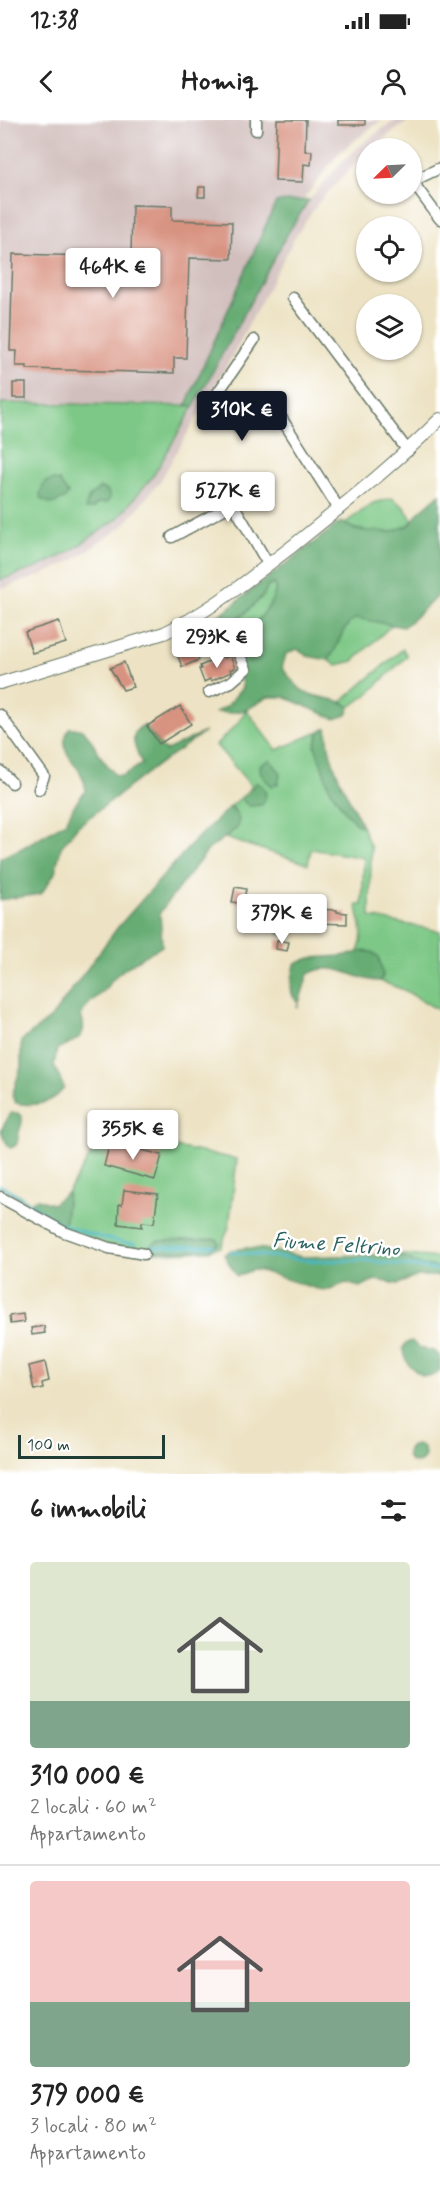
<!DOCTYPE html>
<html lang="it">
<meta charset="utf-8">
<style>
:root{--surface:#fff;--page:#f2f2f2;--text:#222;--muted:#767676;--line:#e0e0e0;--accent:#111827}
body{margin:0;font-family:Mynerve,sans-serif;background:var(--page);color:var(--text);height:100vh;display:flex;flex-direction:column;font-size:22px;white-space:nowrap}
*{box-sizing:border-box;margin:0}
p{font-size:20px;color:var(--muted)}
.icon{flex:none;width:33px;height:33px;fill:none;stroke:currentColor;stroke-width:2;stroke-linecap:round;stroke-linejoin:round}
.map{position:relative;height:1354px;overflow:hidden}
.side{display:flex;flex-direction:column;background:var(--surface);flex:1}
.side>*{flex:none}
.needle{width:39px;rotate:246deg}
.buttons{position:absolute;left:356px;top:18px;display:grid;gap:12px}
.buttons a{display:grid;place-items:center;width:66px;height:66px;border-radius:50%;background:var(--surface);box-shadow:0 2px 4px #0004;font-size:30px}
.scale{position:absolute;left:18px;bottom:15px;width:147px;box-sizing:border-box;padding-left:6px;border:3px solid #1f3d34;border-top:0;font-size:16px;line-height:21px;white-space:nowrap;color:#1f3d34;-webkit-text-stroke:4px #fff;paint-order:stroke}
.price{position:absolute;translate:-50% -51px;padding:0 14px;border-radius:6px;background:#fff;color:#222;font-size:20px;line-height:39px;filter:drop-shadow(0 2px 3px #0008)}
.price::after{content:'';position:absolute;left:50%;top:36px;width:18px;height:14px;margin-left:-9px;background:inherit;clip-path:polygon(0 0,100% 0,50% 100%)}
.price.selected{background:var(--accent);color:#fff}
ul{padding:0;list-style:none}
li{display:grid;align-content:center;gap:12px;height:318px;padding:0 30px}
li+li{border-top:2px solid var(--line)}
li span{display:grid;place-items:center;height:186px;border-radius:6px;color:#555}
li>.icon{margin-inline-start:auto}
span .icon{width:108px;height:108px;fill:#fffc;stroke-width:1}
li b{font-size:26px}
h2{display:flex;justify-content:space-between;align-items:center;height:72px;padding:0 30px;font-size:26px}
.status{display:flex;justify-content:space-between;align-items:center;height:42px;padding:0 30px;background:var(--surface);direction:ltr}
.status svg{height:16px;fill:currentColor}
header{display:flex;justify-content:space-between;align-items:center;height:78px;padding:0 30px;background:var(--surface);font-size:27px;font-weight:700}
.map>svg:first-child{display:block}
</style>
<div class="status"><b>12:38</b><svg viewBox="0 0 49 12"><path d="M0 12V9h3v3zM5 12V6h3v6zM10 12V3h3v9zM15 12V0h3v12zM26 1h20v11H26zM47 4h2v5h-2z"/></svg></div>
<header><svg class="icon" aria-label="back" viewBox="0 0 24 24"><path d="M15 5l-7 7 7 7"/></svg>Homiq<svg class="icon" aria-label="person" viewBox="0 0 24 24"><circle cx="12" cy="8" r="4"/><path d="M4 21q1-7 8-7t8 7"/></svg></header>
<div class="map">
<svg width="440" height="1354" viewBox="0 0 440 1354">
<rect width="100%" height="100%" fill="#fff"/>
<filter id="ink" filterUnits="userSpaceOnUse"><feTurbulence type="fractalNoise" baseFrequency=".0167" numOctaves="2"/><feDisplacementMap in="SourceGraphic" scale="12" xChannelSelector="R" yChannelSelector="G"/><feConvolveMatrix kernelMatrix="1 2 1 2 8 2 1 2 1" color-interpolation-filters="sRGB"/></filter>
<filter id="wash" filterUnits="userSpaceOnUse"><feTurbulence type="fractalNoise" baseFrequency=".008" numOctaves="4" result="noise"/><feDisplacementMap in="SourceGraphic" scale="24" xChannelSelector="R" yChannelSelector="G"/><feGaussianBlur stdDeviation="1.35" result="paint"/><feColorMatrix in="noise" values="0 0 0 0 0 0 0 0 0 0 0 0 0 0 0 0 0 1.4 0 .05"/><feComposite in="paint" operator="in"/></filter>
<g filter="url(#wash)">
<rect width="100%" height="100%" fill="#ede3c4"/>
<g fill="#d1bfbd">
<polygon points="0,0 381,0 338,34 303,80 276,82 186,285 0,283"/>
<polygon points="394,0 410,0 370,28 366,28 366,32 318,83 295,117 230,240 160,361 123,406 74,440 39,456 0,469 0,460 36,448 69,432 117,399 153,356 222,235 288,113 311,78 339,45 363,23"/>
</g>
<g fill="#7dc886" stroke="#4e825d" stroke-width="1.5">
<polygon points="1,283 194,286 153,356 117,399 69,432 36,448 0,460"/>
<path d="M392 378 403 386 413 400C401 419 361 413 344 404L373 383Z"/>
<path d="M275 464C279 480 254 508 239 514 235 516 229 515 224 514L263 476 268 466Z"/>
<path d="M356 497 392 505 353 541 337 545 328 540C341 525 338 510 356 497Z"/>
<polygon points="403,529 407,536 369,573 350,587 342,581"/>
<path d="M246 590 277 630 320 611 315 626 330 669 346 692 356 704 362 706 371 728 370 797 440 811V891L404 870 380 861 383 856 363 831 358 832C366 810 359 805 357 785H362L364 738 311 729 308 744 225 718 230 715 235 691 231 686 244 675 243 680 266 671 259 664 256 663 252 667 216 625 237 604Z"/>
<path d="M104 1013 237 1039 229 1107 221 1127C187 1136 144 1134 109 1125 94 1121 79 1114 64 1109L68 1072Z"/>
<polygon points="395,1134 440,1138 440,1147 425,1146"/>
</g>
<g fill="#66ac73" stroke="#427454" stroke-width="1.5" fill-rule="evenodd">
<polygon points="309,80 288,113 194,286 186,285 276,82"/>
<polygon points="53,360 59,361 68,374 64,379 52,384 41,379 40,373 45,362"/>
<polygon points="100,368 108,371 110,378 107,383 98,383 92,389 85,389 89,377"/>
<path d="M440 374V473C428 485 417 497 403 507L356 498C338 510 341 525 328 540L307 536 297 529 286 534 282 548C289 556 295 567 305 572 320 580 337 577 350 587L347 595 335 599 284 577H268L246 590 229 593 216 592 227 586 242 568C241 542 223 531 208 512L213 500 341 402 356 410 390 412 410 405 418 393ZM275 464C279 480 254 508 240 514 235 516 229 515 225 514L228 509 263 476 268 466Z"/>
<path d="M144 605 165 631 205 612 163 641 78 706 61 727 55 753 41 774 0 780V738L22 728 66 702 74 686 86 670C85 665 84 660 82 656 72 636 57 632 69 608 87 607 90 618 97 631 102 639 109 647 115 655L123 656 142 644C137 630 125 614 144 605Z"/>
<path d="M327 608C328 646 347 672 362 706L356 704 346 692 330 669 315 626 320 611Z"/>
<path d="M270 640 281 653 278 664 273 666C266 662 259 654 260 645Z"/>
<path d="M256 663C267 666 268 676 262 685L249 686 242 680 244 675Z"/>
<path d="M231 686 239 699 237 708 208 730 160 792 162 826C147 835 132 842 118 854 112 859 108 866 102 872 93 881 86 884 81 896 90 918 73 922 57 929L54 945 64 968C52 984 35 987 16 983L12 976 21 947V921L51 898 118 807 196 719Z"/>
<circle cx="285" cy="806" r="9"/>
<path d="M363 831 372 832 379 837 383 856 380 861C354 861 336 839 308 854L297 889 298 882C286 873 293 857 295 844L310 838 342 836Z"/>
<path d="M11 993H18L22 997C23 1004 21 1005 19 1012 16 1020 21 1025 10 1028L4 1019 1 1010Z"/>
<polygon points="68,1072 64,1109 27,1089 33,1080 38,1079 52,1084"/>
<polygon points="217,1119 219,1123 210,1131 147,1131 148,1127 157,1121"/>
<polygon points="246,1128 264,1129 303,1137 395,1134 425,1146 440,1147 440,1156 418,1156 398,1164 375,1160 360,1167 346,1163 327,1170 317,1169 261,1151 252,1150 237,1156 224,1135 231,1130"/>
<path d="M411 1221 420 1228 434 1231 440 1236V1250C426 1267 403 1245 403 1228L406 1223Z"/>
<circle cx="416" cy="1334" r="9"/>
</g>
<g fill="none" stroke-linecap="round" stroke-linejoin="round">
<g stroke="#47b6bf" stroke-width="3">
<path d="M0 1066C21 1074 36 1090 55 1100 80 1113 108 1120 135 1124"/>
<polyline points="150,1127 214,1126"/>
<polyline points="230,1132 316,1141 363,1140 440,1150"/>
</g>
</g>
<g id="blocks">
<g fill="#d89280">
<polygon points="277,0 306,0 305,31 312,31 311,45 304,44 303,62 275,61"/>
<rect x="338" y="0" width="27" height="5"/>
<polygon points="199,67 205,67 205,77 198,77"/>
<polygon points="132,85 172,86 172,100 232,102 231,139 189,138 186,238 174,238 174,253 27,249 27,246 16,246 17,231 10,231 13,134 131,137"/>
<rect x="13" y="263" width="13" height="15"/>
<polygon points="59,501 66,523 32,533 25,512"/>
<polygon points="191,519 199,540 182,547 174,526"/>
<polygon points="223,536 224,538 230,536 235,548 230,550 231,552 211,561 210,559 204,562 199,549 201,549 200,546"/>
<polygon points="124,542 133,567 123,570 110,548"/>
<polygon points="180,586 191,604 159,624 147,606"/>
<polygon points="235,767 246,769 243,784 232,782"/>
<polygon points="313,789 337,790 337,792 347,793 347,804 313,803"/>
<polygon points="277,820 289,822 287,831 276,829"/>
<polygon points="110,1022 162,1035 155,1060 104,1046"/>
<polygon points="124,1070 158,1074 154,1103 142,1102 142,1107 118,1104 119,1084 122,1085"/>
<polygon points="23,1194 24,1202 10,1204 9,1196"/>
<polygon points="44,1206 45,1213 32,1215 31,1208"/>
<polygon points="45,1242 49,1261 42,1263 43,1268 34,1270 29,1246"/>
</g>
</g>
</g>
<g filter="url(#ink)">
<use href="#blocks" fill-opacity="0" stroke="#677766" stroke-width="1.5"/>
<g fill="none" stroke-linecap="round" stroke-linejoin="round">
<g stroke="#677766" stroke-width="13">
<g id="minor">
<polyline points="256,10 256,0"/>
<polyline points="440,48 419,58 416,63 417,68 440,99"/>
<polyline points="293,178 408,331"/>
<polyline points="254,220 217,274 239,308 273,285 339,389"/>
<polyline points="172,417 233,384 268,444"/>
<polyline points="193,499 212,528 228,524 237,530 246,549 231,562 209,572"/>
<polyline points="0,595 44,656 39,669"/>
<polyline points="0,651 12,663"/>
<polyline points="0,1077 64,1112 109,1128 144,1134"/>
</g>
</g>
<g stroke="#677766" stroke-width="14">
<path id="tertiary" d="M0 563 164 513C211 491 249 459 290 428 342 386 393 346 440 299"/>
</g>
<use href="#minor" stroke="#fff" stroke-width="10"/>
<use href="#tertiary" stroke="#fff" stroke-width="12"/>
</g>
</g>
<g text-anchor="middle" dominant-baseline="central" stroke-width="5" stroke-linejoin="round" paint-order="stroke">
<g font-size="21" font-style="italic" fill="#2b615e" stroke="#fff">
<text transform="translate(336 1125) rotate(4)">Fiume Feltrino</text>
</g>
</g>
</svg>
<div class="buttons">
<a><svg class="needle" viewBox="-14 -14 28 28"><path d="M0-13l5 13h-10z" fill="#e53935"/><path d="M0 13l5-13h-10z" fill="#767676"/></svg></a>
<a><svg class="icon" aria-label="locate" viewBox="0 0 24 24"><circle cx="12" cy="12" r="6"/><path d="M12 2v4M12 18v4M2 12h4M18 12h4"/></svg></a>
<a><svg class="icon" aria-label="layers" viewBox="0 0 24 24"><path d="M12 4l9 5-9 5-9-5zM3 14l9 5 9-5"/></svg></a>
</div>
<div class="scale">100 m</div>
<b class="price" style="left:113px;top:179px">464K €</b>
<b class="price selected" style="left:242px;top:322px">310K €</b>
<b class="price" style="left:228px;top:403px">527K €</b>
<b class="price" style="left:217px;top:549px">293K €</b>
<b class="price" style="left:282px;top:825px">379K €</b>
<b class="price" style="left:133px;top:1041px">355K €</b>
</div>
<section class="side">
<h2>6 immobili<svg class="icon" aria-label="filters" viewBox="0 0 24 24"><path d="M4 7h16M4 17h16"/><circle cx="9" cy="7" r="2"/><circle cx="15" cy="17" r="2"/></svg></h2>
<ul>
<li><span style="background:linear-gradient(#dfe7d0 75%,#7fa58c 0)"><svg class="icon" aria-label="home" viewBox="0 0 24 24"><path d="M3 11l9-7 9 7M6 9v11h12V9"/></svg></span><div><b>310 000 €</b><p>2 locali · 60 m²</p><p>Appartamento</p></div></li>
<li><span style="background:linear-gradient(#f6c9c9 65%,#7fa58c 0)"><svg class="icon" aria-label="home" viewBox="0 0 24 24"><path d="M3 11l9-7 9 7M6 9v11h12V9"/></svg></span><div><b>379 000 €</b><p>3 locali · 80 m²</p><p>Appartamento</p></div></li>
</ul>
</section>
